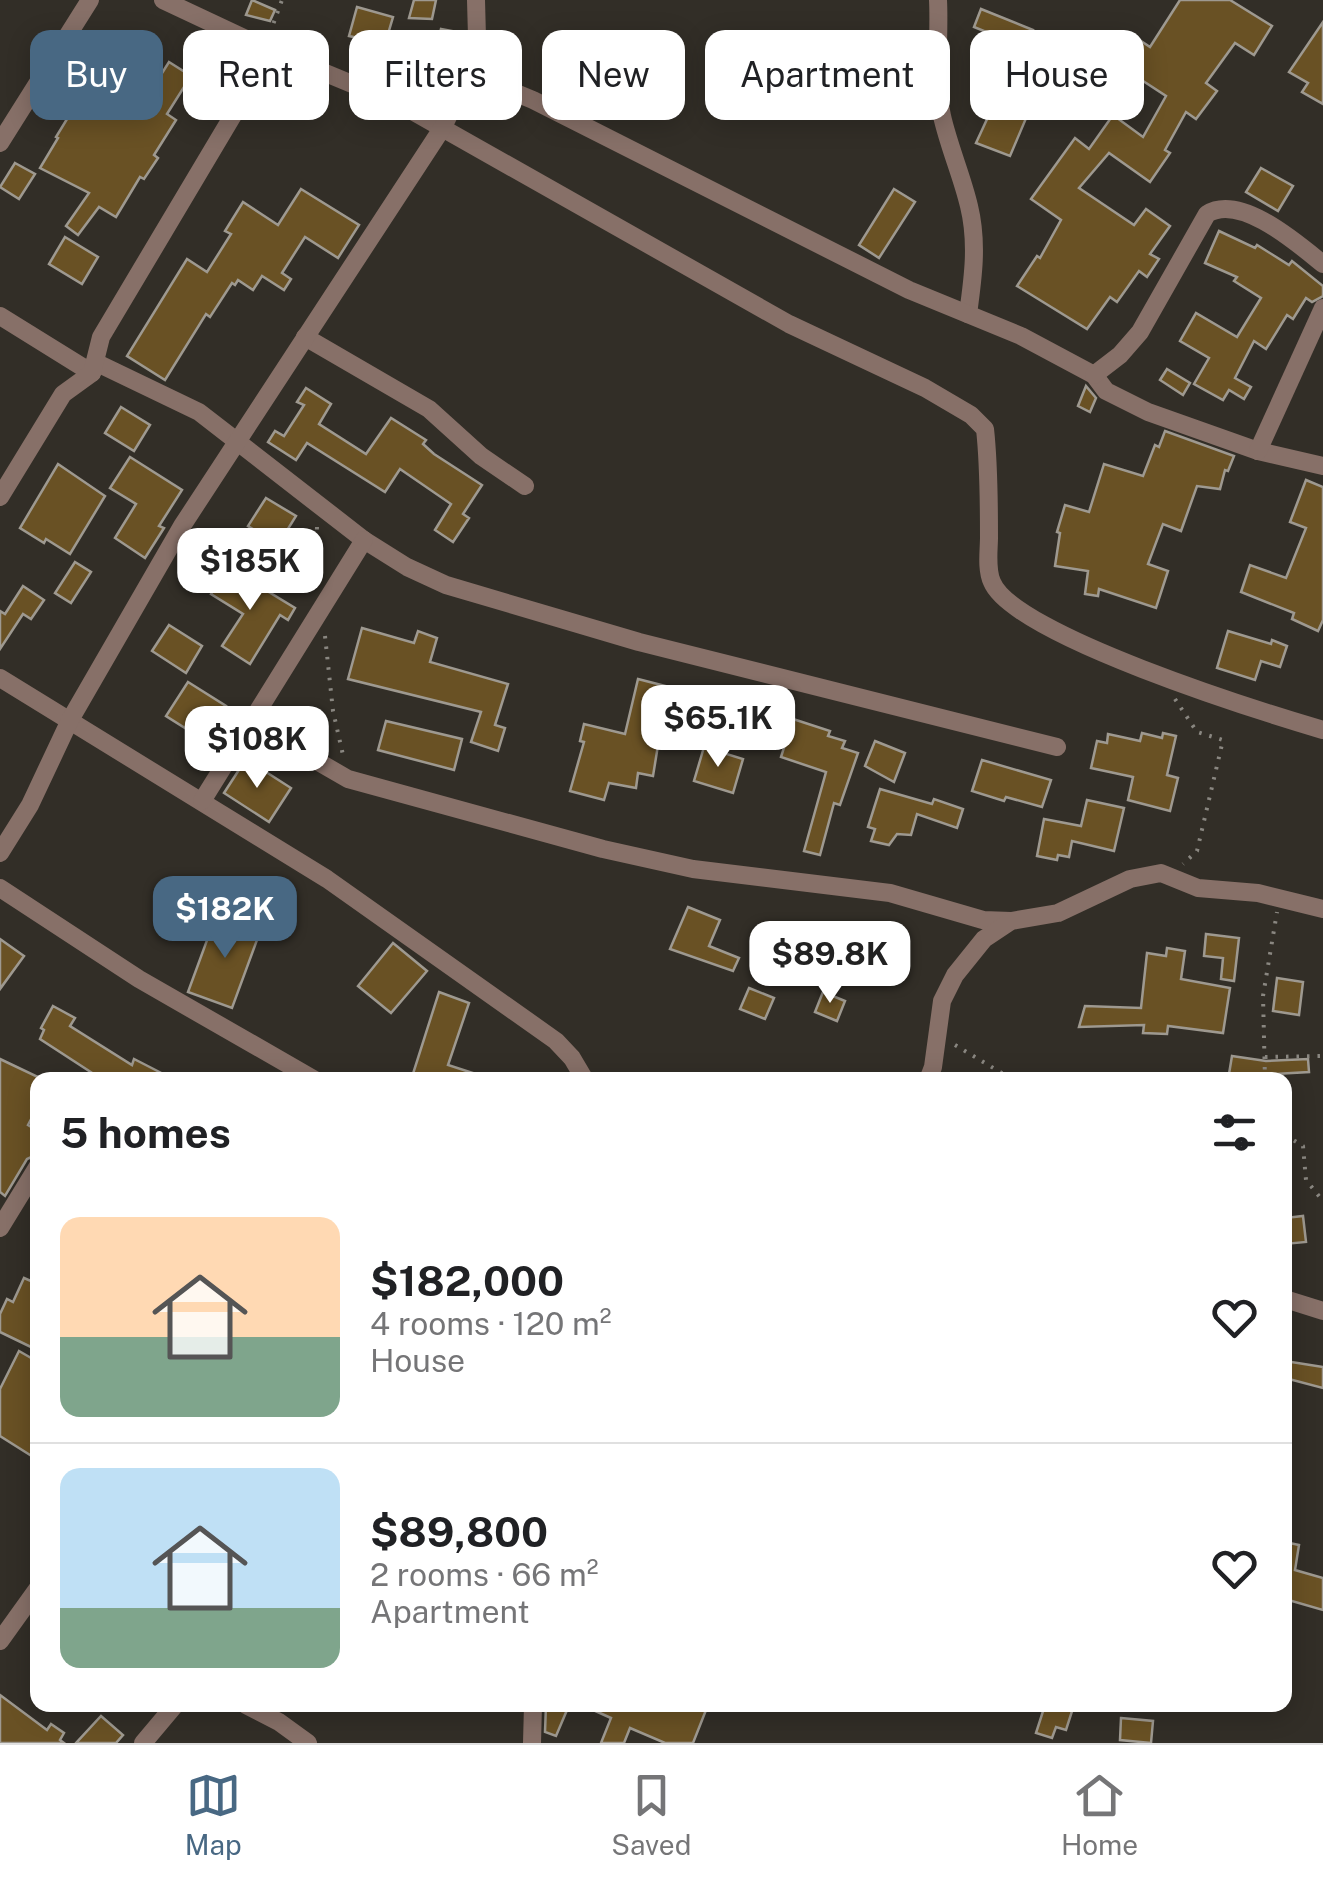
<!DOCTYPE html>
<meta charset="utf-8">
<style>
:root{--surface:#fff;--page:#f6f6f6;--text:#202124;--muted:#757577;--line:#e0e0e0;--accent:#486883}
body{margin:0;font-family:"Public Sans",sans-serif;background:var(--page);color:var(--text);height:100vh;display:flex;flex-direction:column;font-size:38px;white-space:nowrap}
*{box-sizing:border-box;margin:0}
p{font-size:32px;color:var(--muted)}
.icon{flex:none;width:55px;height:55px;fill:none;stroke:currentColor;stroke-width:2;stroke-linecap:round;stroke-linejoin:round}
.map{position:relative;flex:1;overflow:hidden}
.side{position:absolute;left:30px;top:1072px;width:1262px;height:640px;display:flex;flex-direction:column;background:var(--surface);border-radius:20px;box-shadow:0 5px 25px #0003}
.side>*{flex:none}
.top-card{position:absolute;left:30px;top:30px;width:1265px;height:90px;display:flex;gap:20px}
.price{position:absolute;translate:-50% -85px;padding:0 22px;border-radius:20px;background:#fff;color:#222;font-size:32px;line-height:65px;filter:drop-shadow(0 2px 5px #0008)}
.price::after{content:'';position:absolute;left:50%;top:60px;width:30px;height:22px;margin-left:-15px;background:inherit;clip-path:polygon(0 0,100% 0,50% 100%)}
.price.on{background:var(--accent);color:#fff}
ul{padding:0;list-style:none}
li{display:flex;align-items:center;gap:30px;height:250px;padding:0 30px}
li+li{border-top:2px solid var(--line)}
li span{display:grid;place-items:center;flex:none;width:280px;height:200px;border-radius:20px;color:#555}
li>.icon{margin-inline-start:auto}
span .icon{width:120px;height:120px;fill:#fffc;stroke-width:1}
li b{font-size:42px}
h2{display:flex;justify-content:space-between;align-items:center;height:120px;padding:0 30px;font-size:42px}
.chip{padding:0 35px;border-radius:20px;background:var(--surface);box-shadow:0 5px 25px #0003;font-size:35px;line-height:90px}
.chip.on{background:var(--accent);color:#fff}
.dock{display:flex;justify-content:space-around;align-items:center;height:140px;border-top:2px solid var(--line);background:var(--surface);font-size:28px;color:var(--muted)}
.dock a{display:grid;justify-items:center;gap:5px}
.dock .on{color:var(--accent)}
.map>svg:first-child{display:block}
</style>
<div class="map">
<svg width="1323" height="1743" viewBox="0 0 1323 1743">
<rect width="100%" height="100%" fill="#322e27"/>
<g fill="#695124" stroke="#9e9990" stroke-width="2.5">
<polygon points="252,0 275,10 270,21 246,15"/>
<polygon points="414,0 436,0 432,19 409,18"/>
<polygon points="1180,0 1230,0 1272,26 1254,55 1235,43 1206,83 1217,91 1196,119 1186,112 1165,150 1170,153 1150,182 1109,153 1079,188 1134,225 1146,209 1170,226 1150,254 1159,259 1147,277 1139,271 1117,302 1110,297 1087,329 1017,286 1037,256 1040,258 1061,220 1031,199 1075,138 1089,149 1113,115 1143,137 1166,96 1117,64 1135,37 1150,47"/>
<polygon points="357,7 393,17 385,44 349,36"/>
<polygon points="981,9 1033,30 1026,48 974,27"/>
<polygon points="1323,22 1323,104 1302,92 1308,83 1289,72"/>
<polygon points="441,29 457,32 450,60 434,55"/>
<polygon points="169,62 191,76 167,114 176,120 154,155 158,158 144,179 140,177 116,217 99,207 78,235 66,226 89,193 40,168 58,138 56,137 97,70 121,84 117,89 142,105"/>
<polygon points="1007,76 1038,90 1010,156 976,143"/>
<polygon points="15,163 35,174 19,199 0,187"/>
<polygon points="1261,168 1293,186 1278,211 1246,192"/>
<polygon points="301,189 359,225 338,258 305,237 282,273 291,279 284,290 262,276 253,290 238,280 235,285 232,283 210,317 206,314 165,380 127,356 187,259 207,272 231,234 225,231 243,202 278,225"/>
<polygon points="894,189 915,202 879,258 859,245"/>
<polygon points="1219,231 1255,248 1257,245 1289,265 1292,261 1323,286 1323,296 1312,302 1306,298 1293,319 1287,315 1266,349 1254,341 1235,378 1251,387 1244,399 1229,390 1223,400 1194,384 1209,358 1180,341 1196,313 1237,337 1261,298 1234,281 1237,277 1205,263"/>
<polygon points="65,237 98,257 82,284 49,264"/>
<polygon points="1167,369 1190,383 1183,395 1160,380"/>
<polygon points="1086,386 1096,398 1090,412 1078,406"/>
<polygon points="306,388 331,404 319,424 366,454 391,418 426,440 423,444 434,454 482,485 463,514 469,518 453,542 435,530 451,504 400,469 385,492 307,443 296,460 268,442 275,431 284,436 304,405 297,402"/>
<polygon points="121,407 150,425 134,451 105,433"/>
<polygon points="1165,431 1234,456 1228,471 1225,470 1220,489 1197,486 1181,531 1163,524 1148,564 1168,571 1156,608 1099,589 1098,596 1085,594 1088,571 1055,566 1060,533 1057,532 1065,505 1089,512 1104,464 1143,476 1155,445 1159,447"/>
<polygon points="130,457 182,490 159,526 164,528 145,558 115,538 136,504 110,488"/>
<polygon points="58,464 105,496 70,554 46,539 44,543 20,528"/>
<polygon points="1306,480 1323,487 1323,620 1318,631 1292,619 1294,613 1241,592 1250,565 1286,578 1306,528 1290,522"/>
<polygon points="266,498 296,516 278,545 248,526"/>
<polygon points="75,562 91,572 71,603 55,593"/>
<polygon points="228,567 295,608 288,620 280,615 250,664 222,646 243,614 211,594"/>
<polygon points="23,586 44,600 31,619 23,614 0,649 0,611 5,614"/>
<polygon points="169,625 202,646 186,673 152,651"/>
<polygon points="362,628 414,643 418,631 437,638 430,662 508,684 495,725 505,728 498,751 471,742 481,712 348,679"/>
<polygon points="1228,631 1271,644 1272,640 1287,646 1280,667 1261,661 1255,680 1217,668"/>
<polygon points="638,679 669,687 666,701 705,714 694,744 660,733 653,776 638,773 636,788 609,783 604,800 570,791 584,742 580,741 584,724 625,734"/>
<polygon points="188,682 226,706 204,740 166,716"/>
<polygon points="793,719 830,731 828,736 845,741 842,748 858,753 840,805 834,803 820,855 804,851 826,772 781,757"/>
<polygon points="386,721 462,739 454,770 378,750"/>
<polygon points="1142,733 1162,738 1163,733 1176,736 1167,775 1178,778 1170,811 1128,800 1133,777 1091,768 1097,741 1107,743 1108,734 1140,741"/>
<polygon points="875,741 905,753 894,782 865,766"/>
<polygon points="704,747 743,759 733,793 694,781"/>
<polygon points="246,759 291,788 269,822 224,793"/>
<polygon points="982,760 1051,780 1042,807 1006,797 1004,801 972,791"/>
<polygon points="880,789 932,804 934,799 963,809 957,828 917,814 911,835 897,834 889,845 871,841 875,829 868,827"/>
<polygon points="1087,800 1124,808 1114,851 1072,841 1069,857 1058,855 1057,860 1037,856 1044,819 1081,826"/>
<polygon points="688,907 720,920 709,946 739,958 733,971 670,949"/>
<polygon points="217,913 261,929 232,1008 188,992"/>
<polygon points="1206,934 1239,938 1234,981 1221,979 1223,958 1204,956"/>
<polygon points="0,939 24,956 0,989"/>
<polygon points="393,943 427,971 391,1013 358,986"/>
<polygon points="1167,948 1185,951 1181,979 1230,988 1223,1033 1168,1026 1167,1034 1143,1033 1144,1025 1079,1027 1085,1006 1141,1008 1147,953 1166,956"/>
<polygon points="1277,978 1303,982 1299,1015 1273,1011"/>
<polygon points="749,988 774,998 765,1019 740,1009"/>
<polygon points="439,992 469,1003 448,1065 485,1077 485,1080 411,1080"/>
<polygon points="823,992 845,1001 837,1021 815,1012"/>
<polygon points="53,1006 75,1018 70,1026 132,1065 134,1059 175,1080 103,1080 40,1039 44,1030 41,1028"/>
<polygon points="1232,1056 1266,1061 1308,1059 1309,1072 1256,1075 1256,1078 1229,1074"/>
<polygon points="0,1059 38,1077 38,1106 28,1125 38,1131 38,1154 27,1159 5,1196 0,1192"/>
<polygon points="1303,1216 1306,1242 1285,1244 1285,1218"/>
<polygon points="24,1278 38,1284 38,1334 31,1347 0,1332 0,1314 7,1299 13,1302"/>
<polygon points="19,1351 38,1362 38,1460 0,1436 0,1389"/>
<polygon points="1285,1361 1323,1367 1323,1388 1285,1378"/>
<polygon points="1285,1542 1299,1545 1295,1570 1323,1578 1323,1610 1285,1599"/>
<polygon points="0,1695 47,1730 51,1724 64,1733 60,1740 64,1743 0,1743"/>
<polygon points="546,1705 567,1710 556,1736 545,1732"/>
<polygon points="582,1705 708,1705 693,1743 665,1743 630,1728 624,1743 601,1743 611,1718"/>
<polygon points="1045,1705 1074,1705 1066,1730 1056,1727 1052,1738 1036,1733"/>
<polygon points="101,1716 123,1735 116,1743 76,1743"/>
<polygon points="1121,1718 1153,1721 1151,1743 1120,1740"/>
</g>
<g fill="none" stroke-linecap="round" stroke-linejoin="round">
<g stroke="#8a8781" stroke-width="4" stroke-dasharray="2.5 8" stroke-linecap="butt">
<polyline points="270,33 282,0"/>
<polyline points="317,527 316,549 321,577"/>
<polyline points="325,636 333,711 343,755"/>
<polyline points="1175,699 1197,732 1223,740 1197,851 1183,864"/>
<polyline points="955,1045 1005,1075 1022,1080"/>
<polyline points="1265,1057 1323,1056"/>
<polyline points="1265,1080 1263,996 1277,912"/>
<polyline points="1285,1135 1303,1146 1306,1180 1323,1201"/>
</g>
<g stroke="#877068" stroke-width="18">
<path d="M163 0 265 48 398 103 789 324 925 388 971 415 985 429C989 465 989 501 989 537 989 550 986 569 992 582 1013 635 1262 712 1323 730"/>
<path d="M938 0C940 38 934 79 942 116 949 147 962 176 969 206 978 243 973 278 968 314"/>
<polyline points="477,77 533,100 909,290 1021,336 1094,375 1106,391 1148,412 1258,451 1323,466"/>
<polyline points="0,143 90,0"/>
<polyline points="0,316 92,373"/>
<polyline points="305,337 429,409 481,456 525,486"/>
<polyline points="95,362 199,412 364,540 407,567 446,585 639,642 1057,747"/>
<path d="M1094 375 1120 355 1140 332 1207 214C1240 193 1297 243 1323 264"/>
<polyline points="1258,451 1323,308"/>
<polyline points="0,497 63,394 92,373 101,337 232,117 265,48"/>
<polyline points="0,678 327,879 556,1041 572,1058 585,1080"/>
<polyline points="251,723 348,779 603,849 693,869 890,893 983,920 1011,921"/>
<polyline points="202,801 364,540"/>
<polyline points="0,853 30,805 70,720 182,526 443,127 454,104 483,67 484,56 477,37 476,0"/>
<polyline points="0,888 139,979 315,1080"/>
<polyline points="928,1080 933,1067 942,1001 955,975 984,939 1011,921 1058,913 1130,879 1161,873 1198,888 1258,893 1323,909"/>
<polyline points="0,1228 38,1166"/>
<polyline points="1285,1299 1323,1311"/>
<polyline points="0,1641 38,1588"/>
<polyline points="246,1705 279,1722 308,1743"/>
<polyline points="143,1743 175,1705"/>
<polyline points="532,1743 533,1705"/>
</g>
</g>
</svg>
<b class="price" style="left:250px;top:613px">$185K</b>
<b class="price" style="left:718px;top:770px">$65.1K</b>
<b class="price" style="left:257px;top:791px">$108K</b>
<b class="price on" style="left:225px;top:961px">$182K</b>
<b class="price" style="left:830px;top:1006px">$89.8K</b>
<div class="top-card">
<a class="chip on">Buy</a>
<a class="chip">Rent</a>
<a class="chip">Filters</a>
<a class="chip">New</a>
<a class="chip">Apartment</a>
<a class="chip">House</a>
</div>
<section class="side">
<h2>5 homes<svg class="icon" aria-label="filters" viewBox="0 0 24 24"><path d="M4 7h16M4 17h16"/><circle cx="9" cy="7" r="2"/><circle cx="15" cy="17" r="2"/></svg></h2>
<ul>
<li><span style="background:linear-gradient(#ffd9b3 60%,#7fa58c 0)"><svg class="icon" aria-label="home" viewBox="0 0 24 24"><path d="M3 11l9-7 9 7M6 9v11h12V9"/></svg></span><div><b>$182,000</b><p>4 rooms · 120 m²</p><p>House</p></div><svg class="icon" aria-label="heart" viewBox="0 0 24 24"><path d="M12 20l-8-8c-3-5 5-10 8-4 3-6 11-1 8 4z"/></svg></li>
<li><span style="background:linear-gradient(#bfe0f5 70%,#7fa58c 0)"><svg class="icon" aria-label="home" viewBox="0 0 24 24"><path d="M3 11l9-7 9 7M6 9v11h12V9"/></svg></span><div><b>$89,800</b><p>2 rooms · 66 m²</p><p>Apartment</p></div><svg class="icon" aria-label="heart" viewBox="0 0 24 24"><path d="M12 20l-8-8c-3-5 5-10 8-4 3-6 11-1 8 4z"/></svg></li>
</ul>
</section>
</div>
<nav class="dock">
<a class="on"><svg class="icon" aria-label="map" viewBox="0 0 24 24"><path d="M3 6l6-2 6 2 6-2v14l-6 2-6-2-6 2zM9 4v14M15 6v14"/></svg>Map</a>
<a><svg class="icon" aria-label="saved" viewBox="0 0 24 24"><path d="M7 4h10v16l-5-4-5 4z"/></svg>Saved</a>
<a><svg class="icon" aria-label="home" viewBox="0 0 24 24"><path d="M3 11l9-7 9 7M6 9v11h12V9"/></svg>Home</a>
</nav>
